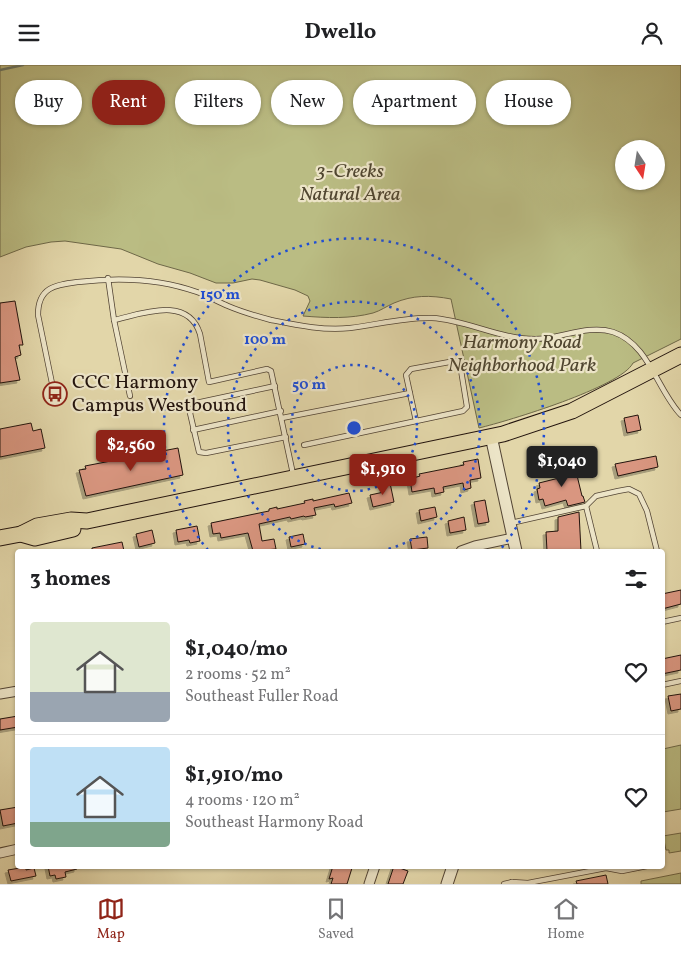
<!DOCTYPE html>
<meta charset="utf-8">
<style>
:root{--surface:#fff;--page:#f2f2f2;--text:#202124;--muted:#757577;--line:#e0e0e0;--accent:#8f2418}
body{margin:0;font-family:Vollkorn,serif;background:var(--page);color:var(--text);height:100vh;display:flex;flex-direction:column;font-size:19px;white-space:nowrap}
*{box-sizing:border-box;margin:0}
p{font-size:16px;color:var(--muted)}
.icon{flex:none;width:28px;height:28px;fill:none;stroke:currentColor;stroke-width:2;stroke-linecap:round;stroke-linejoin:round}
.map{position:relative;flex:1;overflow:hidden}
.details{position:absolute;left:15px;top:484px;width:650px;height:320px;display:flex;flex-direction:column;background:var(--surface);border-radius:5px;box-shadow:0 1px 4px #0004}
.details>*{flex:none}
.guide{position:absolute;left:15px;top:15px;width:651px;height:45px;display:flex;gap:10px}
.needle{width:32px;rotate:168deg}
.buttons{position:absolute;left:615px;top:75px;display:grid;gap:10px}
.buttons a{display:grid;place-items:center;width:50px;height:50px;border-radius:50%;background:var(--surface);box-shadow:0 1px 4px #0004;font-size:25px}
.price{position:absolute;translate:-50% -42px;padding:0 11px;border-radius:5px;background:var(--accent);color:#fff;font-size:16px;line-height:32px;filter:drop-shadow(0 1px 2px #0008)}
.price::after{content:'';position:absolute;left:50%;top:30px;width:15px;height:11px;margin-left:-8px;background:inherit;clip-path:polygon(0 0,100% 0,50% 100%)}
.price.on{background:#222;color:#fff}
ul{padding:0;list-style:none}
li{display:flex;align-items:center;gap:15px;height:125px;padding:0 15px}
li+li{border-top:1px solid var(--line)}
li span{display:grid;place-items:center;flex:none;width:140px;height:100px;border-radius:5px;color:#555}
li>.icon{margin-inline-start:auto}
span .icon{width:60px;height:60px;fill:#fffc;stroke-width:1}
li b{font-size:21px}
h2{display:flex;justify-content:space-between;align-items:center;height:60px;padding:0 15px;font-size:21px}
.tag{padding:0 18px;border-radius:22px;background:var(--surface);box-shadow:0 1px 4px #0004;font-size:18px;line-height:45px}
.tag.on{background:var(--accent);color:#fff}
header{display:flex;justify-content:space-between;align-items:center;height:65px;padding:0 15px;background:var(--surface);font-size:22px;font-weight:700}
.tabs{display:flex;justify-content:space-around;align-items:center;height:70px;border-top:1px solid var(--line);background:var(--surface);font-size:14px;color:var(--muted)}
.tabs a{display:grid;justify-items:center;gap:2px}
.tabs .on{color:var(--accent)}
.map>svg:first-child{display:block}
</style>
<header><svg class="icon" aria-label="menu" viewBox="0 0 24 24"><path d="M4 6h16M4 12h16M4 18h16"/></svg>Dwello<svg class="icon" aria-label="person" viewBox="0 0 24 24"><circle cx="12" cy="8" r="4"/><path d="M4 21q1-7 8-7t8 7"/></svg></header>
<div class="map">
<svg width="681" height="819" viewBox="0 0 681 819">
<defs>
<filter id="shadow"><feDropShadow dx="-3" dy="3" stdDeviation="0" flood-color="#0004"/></filter>
</defs>
<rect width="100%" height="100%" fill="#e2d6a9"/>
<filter id="stains"><feTurbulence type="fractalNoise" baseFrequency=".004" numOctaves="4"/><feColorMatrix values="0 0 0 0 .2 0 0 0 0 .09 0 0 0 0 .02 0 0 0 .5 -.17"/></filter>
<radialGradient id="worn" r=".72"><stop offset=".6" stop-color="#630" stop-opacity="0"/><stop offset="1" stop-color="#630" stop-opacity=".3"/></radialGradient>
<g fill="#babc83" stroke="#6e6848" fill-rule="evenodd">
<path d="M0 0H681V274L633 298C621 322 508 356 479 363L451 234C430 230 413 230 394 238 387 241 380 246 373 248 350 254 327 253 303 251L310 236 308 231 295 225 260 215 252 214 233 218H216L190 208 158 199 121 184 65 176 51 177 26 182 0 192ZM624 84H656V116H624Z"/>
<polygon points="681,680 681,744 663,747 663,684"/>
<polygon points="681,768 681,786 669,788 669,785 666,785 663,771"/>
<polygon points="681,808 681,819 641,819 641,816"/>
</g>
<g fill="none" stroke-linecap="round" stroke-linejoin="round">
<polyline stroke="#687768" stroke-width="2.5" points="0,5 23,0"/>
</g>
<g fill="#d99680" stroke="#22130d" filter="url(#shadow)">
<polygon points="15,236 23,280 19,280 21,290 15,292 20,315 0,318 0,238"/>
<polygon points="638,350 641,365 627,368 624,353"/>
<polygon points="31,358 33,366 41,364 45,383 0,392 0,364"/>
<polygon points="178,383 183,410 86,431 79,405 86,404 85,401"/>
<polygon points="656,391 658,402 618,411 615,399"/>
<polygon points="478,394 481,413 470,415 471,423 464,425 463,418 443,422 444,427 435,429 434,423 412,427 410,414 420,411 419,409 464,400 463,397"/>
<polygon points="573,394 582,431 583,431 585,437 568,441 566,435 545,441 543,434 539,435 537,424 540,423 539,418 567,411 563,396"/>
<polygon points="390,418 394,437 373,442 370,430 384,427 382,419"/>
<polygon points="349,428 352,438 335,442 334,439 314,443 316,450 305,452 304,451 291,454 290,452 259,459 262,476 274,474 276,484 253,486 248,468 221,473 220,468 213,469 211,458 269,446 269,444 277,442 277,444 305,438 304,436 313,434 313,436"/>
<polygon points="485,435 489,457 478,459 474,437"/>
<polygon points="435,442 437,452 421,456 419,445"/>
<polygon points="579,447 581,486 547,486 546,467 558,466 558,452"/>
<polygon points="464,452 466,465 450,468 448,456"/>
<polygon points="197,461 200,476 190,478 189,475 178,477 176,465"/>
<polygon points="152,465 155,478 139,482 136,469"/>
<polygon points="303,469 305,479 291,482 289,472"/>
<polygon points="427,472 428,483 412,485 410,474"/>
<polygon points="122,477 124,486 92,486 92,483"/>
<polygon points="681,525 681,539 662,544 662,529"/>
<polygon points="681,590 681,605 662,609 662,594"/>
<polygon points="681,629 681,644 671,646 668,631"/>
<polygon points="18,651 18,662 0,665 0,654"/>
<polygon points="18,742 18,758 3,761 0,745"/>
<polygon points="48,801 77,801 77,804 65,807 66,812 56,814 55,810 50,811"/>
<polygon points="333,801 352,803 347,819 331,819 333,813 329,814"/>
<polygon points="394,801 408,806 403,819 388,819"/>
<polygon points="26,802 26,805 34,803 36,811 11,816 8,805"/>
<polygon points="606,810 608,819 577,819 576,816"/>
</g>
<g fill="none" stroke-linecap="round" stroke-linejoin="round">
<g stroke="#524434" stroke-width="6">
<g id="service">
<polyline points="108,213 114,255 130,331"/>
<path d="M114 255C142 249 188 230 200 269L209 317 267 304 271 306 293 409"/>
<polyline points="275,321 196,338 190,348 199,387 206,388 286,372"/>
<path d="M54 328 38 250C38 222 55 220 78 217 119 212 158 213 197 227 208 231 218 237 228 241 242 247 256 251 271 255 296 260 324 266 350 263 377 260 403 252 432 253 467 255 499 274 535 274 560 274 588 259 613 267 649 279 657 325 681 350"/>
<polyline points="282,353 410,328"/>
<polyline points="193,365 281,346"/>
<polyline points="304,380 463,346 467,342 460,299 455,296 411,304 406,310 416,356"/>
<polyline points="586,441 597,486"/>
<polyline points="511,458 586,441 596,431 618,426 629,424 639,429 647,446 657,486"/>
<polyline points="662,557 681,553"/>
<polyline points="662,620 681,616"/>
<polyline points="512,817 528,818 606,803 622,806 647,801"/>
<polyline points="504,819 512,817 513,819"/>
</g>
</g>
<g stroke="#524434" stroke-width="11">
<g id="minor">
<polyline points="461,486 475,481 513,473"/>
<polyline points="0,629 18,626"/>
<polyline points="0,788 18,784"/>
<polyline points="369,819 375,801"/>
</g>
</g>
<g stroke="#524434" stroke-width="13">
<g id="tertiary">
<polyline points="491,371 516,486"/>
<polyline points="447,819 453,801"/>
</g>
</g>
<g stroke="#22130d" stroke-width="17">
<g id="primary">
<polyline points="21,469 35,473 73,464"/>
<polyline points="0,473 21,469 37,461 71,455 87,456 503,369 572,346 681,290"/>
</g>
</g>
<use href="#service" stroke="#ece4c7" stroke-width="4.5"/>
<use href="#minor" stroke="#ece4c7" stroke-width="9"/>
<use href="#tertiary" stroke="#ece4c7" stroke-width="11"/>
<use href="#primary" stroke="#e2d6a9" stroke-width="15"/>
</g>
<g fill="none" stroke="#1d4ed8" stroke-width="2.5" stroke-dasharray="2.5 5">
<circle cx="354" cy="363" r="63"/>
<path d="M328 486A126 126 0 1 1 380 486"/>
<path d="M208 485A190 190 0 1 1 500 485"/>
</g>
<defs>
<g id="bus-ring" transform="scale(1.25)"><circle r="9.5" fill="#ece4c7" stroke="#8f2418" stroke-width="1.5"/><path d="M-5-6H5V4H4V6H2V4H-2V6H-4V4H-5ZM-3.5-4V0h7V-4ZM-3.5 1.2v1.5H-2V1.2ZM2 1.2v1.5H3.5V1.2Z" fill="#8f2418"/></g>
</defs>
<g fill-rule="evenodd">
<use href="#bus-ring" x="55" y="329"/>
</g>
<g text-anchor="middle" dominant-baseline="central" stroke-width="4.5" stroke-linejoin="round" paint-order="stroke">
<g font-size="20" font-style="italic" fill="#504630" stroke="#ece4c7">
<text x="350" y="107">3-Creeks<tspan x="350" dy="23">Natural Area</tspan></text>
<text x="522" y="278">Harmony Road<tspan x="522" dy="23">Neighborhood Park</tspan></text>
</g>
<g font-size="20" fill="#22130d" stroke="#ece4c7" text-anchor="start">
<text x="72" y="318">CCC Harmony<tspan x="72" dy="23">Campus Westbound</tspan></text>
</g>
</g>
<circle cx="354" cy="363" r="8" fill="#1d4ed8" stroke="#ece4c7" stroke-width="2.5"/>
<g font-size="15" text-anchor="middle" font-weight="bold" fill="#1d4ed8" stroke="#ece4c7" stroke-width="4.5" stroke-linejoin="round" paint-order="stroke">
<text x="220" y="234">150 m</text>
<text x="265" y="279">100 m</text>
<text x="309" y="324">50 m</text>
</g>
<rect width="100%" height="100%" filter="url(#stains)"/>
<rect width="100%" height="100%" fill="url(#worn)"/>
</svg>
<div class="buttons">
<a><svg class="needle" viewBox="-14 -14 28 28"><path d="M0-13l5 13h-10z" fill="#e53935"/><path d="M0 13l5-13h-10z" fill="#757577"/></svg></a>
</div>
<b class="price" style="left:131px;top:407px">$2,560</b>
<b class="price on" style="left:562px;top:423px">$1,040</b>
<b class="price" style="left:383px;top:431px">$1,910</b>
<div class="guide">
<a class="tag">Buy</a>
<a class="tag on">Rent</a>
<a class="tag">Filters</a>
<a class="tag">New</a>
<a class="tag">Apartment</a>
<a class="tag">House</a>
</div>
<section class="details">
<h2>3 homes<svg class="icon" aria-label="filters" viewBox="0 0 24 24"><path d="M4 7h16M4 17h16"/><circle cx="9" cy="7" r="2"/><circle cx="15" cy="17" r="2"/></svg></h2>
<ul>
<li><span style="background:linear-gradient(#dfe7d0 70%,#9aa5b1 0)"><svg class="icon" aria-label="home" viewBox="0 0 24 24"><path d="M3 11l9-7 9 7M6 9v11h12V9"/></svg></span><div><b>$1,040/mo</b><p>2 rooms · 52 m²</p><p>Southeast Fuller Road</p></div><svg class="icon" aria-label="heart" viewBox="0 0 24 24"><path d="M12 20l-8-8c-3-5 5-10 8-4 3-6 11-1 8 4z"/></svg></li>
<li><span style="background:linear-gradient(#bfe0f5 75%,#7fa58c 0)"><svg class="icon" aria-label="home" viewBox="0 0 24 24"><path d="M3 11l9-7 9 7M6 9v11h12V9"/></svg></span><div><b>$1,910/mo</b><p>4 rooms · 120 m²</p><p>Southeast Harmony Road</p></div><svg class="icon" aria-label="heart" viewBox="0 0 24 24"><path d="M12 20l-8-8c-3-5 5-10 8-4 3-6 11-1 8 4z"/></svg></li>
</ul>
</section>
</div>
<nav class="tabs">
<a class="on"><svg class="icon" aria-label="map" viewBox="0 0 24 24"><path d="M3 6l6-2 6 2 6-2v14l-6 2-6-2-6 2zM9 4v14M15 6v14"/></svg>Map</a>
<a><svg class="icon" aria-label="saved" viewBox="0 0 24 24"><path d="M7 4h10v16l-5-4-5 4z"/></svg>Saved</a>
<a><svg class="icon" aria-label="home" viewBox="0 0 24 24"><path d="M3 11l9-7 9 7M6 9v11h12V9"/></svg>Home</a>
</nav>
